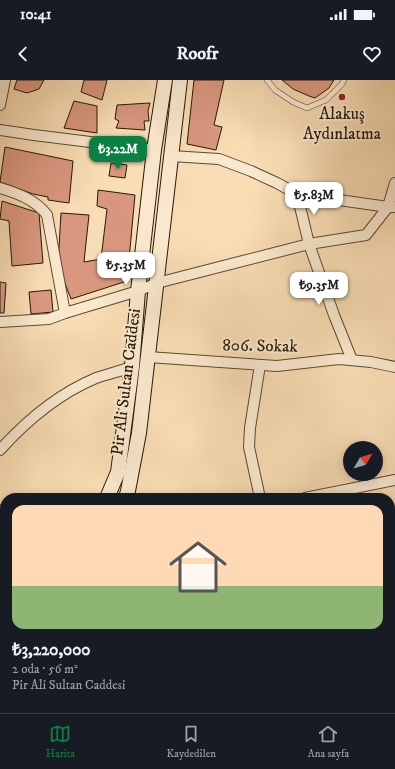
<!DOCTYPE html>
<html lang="tr">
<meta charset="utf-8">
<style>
:root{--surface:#171b24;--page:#20242c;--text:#f1f3f6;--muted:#9ea1a6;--line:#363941;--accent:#0b8043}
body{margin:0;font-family:"IM FELL DW Pica",serif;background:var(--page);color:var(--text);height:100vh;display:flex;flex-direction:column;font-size:15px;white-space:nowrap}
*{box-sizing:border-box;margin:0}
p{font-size:13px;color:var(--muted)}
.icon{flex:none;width:22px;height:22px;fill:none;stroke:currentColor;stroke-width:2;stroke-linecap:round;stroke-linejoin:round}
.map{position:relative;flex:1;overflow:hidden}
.details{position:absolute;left:0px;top:413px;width:395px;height:220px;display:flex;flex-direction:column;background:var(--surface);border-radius:16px 16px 0 0;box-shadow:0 2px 10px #0003}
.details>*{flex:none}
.needle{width:26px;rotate:52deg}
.fabs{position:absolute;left:343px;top:361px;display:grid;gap:8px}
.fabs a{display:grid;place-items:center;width:40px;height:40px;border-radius:50%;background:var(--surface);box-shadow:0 2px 10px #0003;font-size:20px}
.price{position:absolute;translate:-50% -34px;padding:0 9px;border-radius:8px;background:#fff;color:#222;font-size:13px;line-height:26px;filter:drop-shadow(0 1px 2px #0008)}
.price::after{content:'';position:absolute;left:50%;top:24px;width:12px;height:9px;margin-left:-6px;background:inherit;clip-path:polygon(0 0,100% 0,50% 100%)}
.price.on{background:var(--accent);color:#fff}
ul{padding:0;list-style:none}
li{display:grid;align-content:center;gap:8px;height:212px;padding:0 12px}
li+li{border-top:1px solid var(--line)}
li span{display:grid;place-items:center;height:124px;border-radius:12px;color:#555}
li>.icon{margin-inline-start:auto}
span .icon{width:72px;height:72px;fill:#fffc;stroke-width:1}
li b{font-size:17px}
.status{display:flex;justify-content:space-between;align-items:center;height:28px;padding:0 20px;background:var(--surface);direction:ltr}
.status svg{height:11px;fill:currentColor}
header{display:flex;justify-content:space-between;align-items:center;height:52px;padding:0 12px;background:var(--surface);font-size:18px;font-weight:700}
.tabs{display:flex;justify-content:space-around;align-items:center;height:56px;border-top:1px solid var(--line);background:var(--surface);font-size:11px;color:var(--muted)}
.tabs a{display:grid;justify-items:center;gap:2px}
.tabs .on{color:var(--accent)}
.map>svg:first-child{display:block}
</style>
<div class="status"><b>10:41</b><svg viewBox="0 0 49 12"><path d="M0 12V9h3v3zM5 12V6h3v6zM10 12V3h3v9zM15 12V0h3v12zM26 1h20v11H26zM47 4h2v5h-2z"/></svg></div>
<header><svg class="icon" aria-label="back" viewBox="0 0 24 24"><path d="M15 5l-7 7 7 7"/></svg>Roofr<svg class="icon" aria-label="heart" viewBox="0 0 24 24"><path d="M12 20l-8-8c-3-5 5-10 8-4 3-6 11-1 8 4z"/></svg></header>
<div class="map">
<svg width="395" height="633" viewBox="0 0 395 633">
<rect width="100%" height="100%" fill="#f8dcb3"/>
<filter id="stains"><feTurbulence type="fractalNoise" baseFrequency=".005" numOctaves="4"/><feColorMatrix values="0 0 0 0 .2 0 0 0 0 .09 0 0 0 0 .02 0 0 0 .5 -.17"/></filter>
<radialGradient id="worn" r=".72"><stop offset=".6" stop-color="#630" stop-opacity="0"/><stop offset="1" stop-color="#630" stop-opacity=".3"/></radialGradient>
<g fill="#d9977f" stroke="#251907">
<polygon points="17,0 44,0 39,9 27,13 14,9"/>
<polygon points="84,0 107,0 102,20 81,12"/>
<polygon points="194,0 224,0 214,45 222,47 216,70 187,64"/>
<polygon points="282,0 334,0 329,8 315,18 309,16 293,9"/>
<polygon points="74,21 97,26 97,53 64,48"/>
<polygon points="150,23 148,31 149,41 144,41 145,50 116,48 119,41 115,39 117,25"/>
<polygon points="5,67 73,81 69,123 48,120 48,117 33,114 0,102"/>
<polygon points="111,83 127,85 125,98 109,96"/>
<polygon points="98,110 135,115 127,201 71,219 58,185 61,133 89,135 84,182 101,179 107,129 97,126"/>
<polygon points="2,121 39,133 43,183 12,186 9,141 0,139"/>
<polygon points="0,202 6,203 4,233 0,233"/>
<polygon points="51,210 53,232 31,234 29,212"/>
</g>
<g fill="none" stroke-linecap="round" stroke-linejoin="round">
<g stroke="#5a4a32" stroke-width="6">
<polyline id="service" points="267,0 275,10 293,22 307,28 326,20 342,4 344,0"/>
</g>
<g stroke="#5a4a32" stroke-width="12">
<g id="minor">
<polyline points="0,25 5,0"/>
<polyline points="0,50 34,55 154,70"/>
<polyline points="171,76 219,79 251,91 277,103 297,114 388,127 395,127"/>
<path d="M0 108C17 113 36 120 47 135L65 233"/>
<polyline points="297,114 309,164 334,235 352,280"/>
<polyline points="0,242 49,239 65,233 138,211 157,203 309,164 366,155 388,127 395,103"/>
<polyline points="148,277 277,286 339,279 371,282 395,287"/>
<path d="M0 370C27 340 58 314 96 298 108 294 120 291 132 287"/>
<polyline points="260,418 249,367 250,348 260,285"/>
<polyline points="305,418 395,400"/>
<polyline points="0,430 5,435"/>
<polyline points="0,472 5,470"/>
<polyline points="390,494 395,493"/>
<polyline points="390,607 395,606"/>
<polyline points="211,628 213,633"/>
<polyline points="353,628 354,633"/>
<polyline points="278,633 298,628"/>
</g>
</g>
<g stroke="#251907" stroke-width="16">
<g id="secondary">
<polyline points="107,418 118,392 132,287 138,211 154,70 165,0"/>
<polyline points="126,418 128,411 139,353 180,0"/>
<polyline points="0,556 5,551"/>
<polyline points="0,578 5,572"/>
</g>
</g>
<use href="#service" stroke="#fae8ce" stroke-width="5"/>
<use href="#minor" stroke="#fae8ce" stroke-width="10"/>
<use href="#secondary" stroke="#fae8ce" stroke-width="14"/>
</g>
<circle fill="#8f2418" stroke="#fae8ce" stroke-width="1.5" cx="342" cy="17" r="4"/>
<g text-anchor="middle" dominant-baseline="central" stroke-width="4" stroke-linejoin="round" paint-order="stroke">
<g font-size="17" fill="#251907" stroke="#fae8ce">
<text x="342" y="34">Alakuş<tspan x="342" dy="20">Aydınlatma</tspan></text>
</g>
<g font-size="17" fill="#251907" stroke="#fae8ce">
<text transform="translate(260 266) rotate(1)">806. Sokak</text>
<text transform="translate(126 302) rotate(-83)">Pir Ali Sultan Caddesi</text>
</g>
</g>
<rect width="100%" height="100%" filter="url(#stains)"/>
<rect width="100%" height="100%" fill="url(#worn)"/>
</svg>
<div class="fabs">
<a><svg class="needle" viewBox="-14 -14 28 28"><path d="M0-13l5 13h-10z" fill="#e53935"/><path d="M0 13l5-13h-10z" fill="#9ea1a6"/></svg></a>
</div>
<b class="price on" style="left:118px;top:90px">₺3.22M</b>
<b class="price" style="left:314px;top:136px">₺5.83M</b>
<b class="price" style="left:126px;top:206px">₺5.35M</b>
<b class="price" style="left:319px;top:226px">₺9.35M</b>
<section class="details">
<ul>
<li><span style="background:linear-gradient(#ffd9b3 65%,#8fb573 0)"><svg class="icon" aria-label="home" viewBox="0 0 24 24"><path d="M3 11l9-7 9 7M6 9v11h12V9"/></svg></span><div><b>₺3,220,000</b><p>2 oda · 56 m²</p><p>Pir Ali Sultan Caddesi</p></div></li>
</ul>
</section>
</div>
<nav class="tabs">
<a class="on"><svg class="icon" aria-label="map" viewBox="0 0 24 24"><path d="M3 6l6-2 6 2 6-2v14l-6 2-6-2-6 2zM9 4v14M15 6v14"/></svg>Harita</a>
<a><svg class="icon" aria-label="saved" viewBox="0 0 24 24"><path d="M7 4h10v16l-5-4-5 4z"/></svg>Kaydedilen</a>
<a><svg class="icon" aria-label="home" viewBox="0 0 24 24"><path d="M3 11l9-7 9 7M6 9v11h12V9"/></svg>Ana sayfa</a>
</nav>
